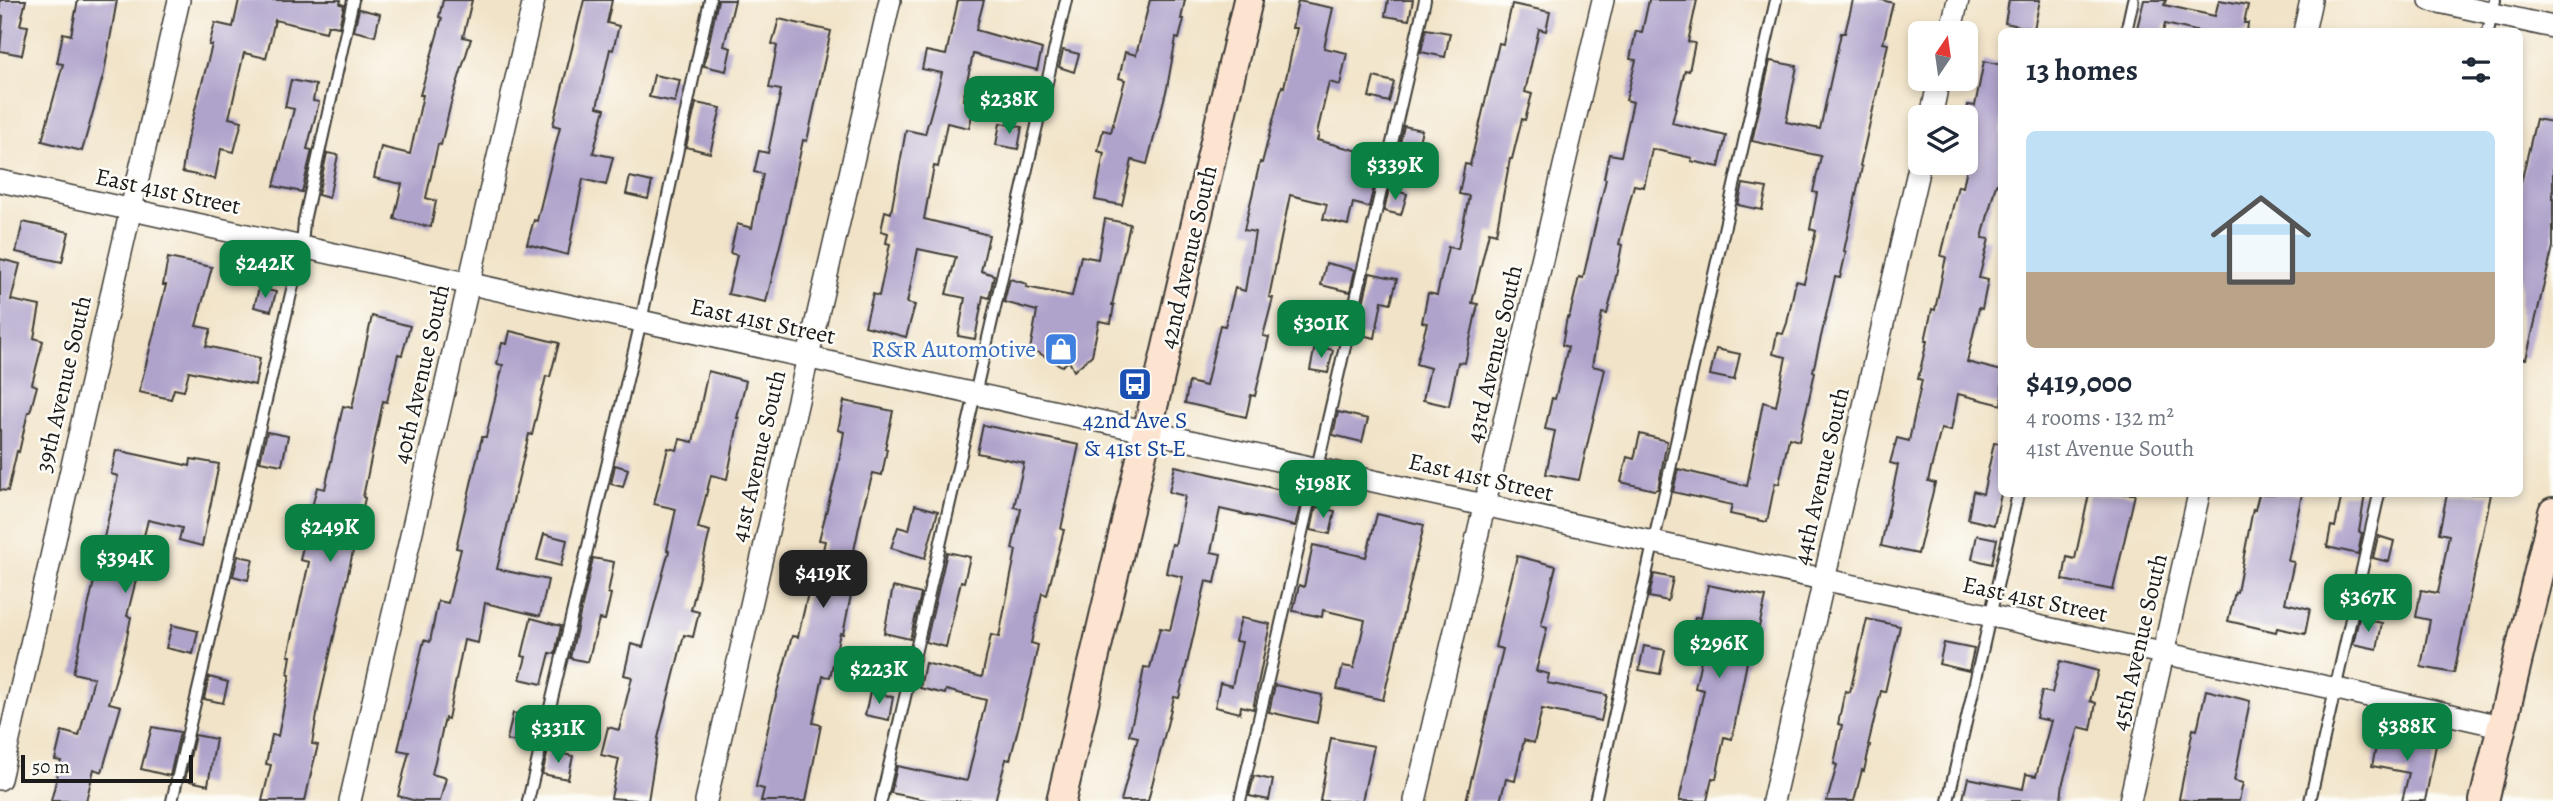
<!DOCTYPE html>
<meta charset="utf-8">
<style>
:root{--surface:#fff;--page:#f6f6f7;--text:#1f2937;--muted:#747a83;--line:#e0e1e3;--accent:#0b8043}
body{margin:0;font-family:Alegreya,serif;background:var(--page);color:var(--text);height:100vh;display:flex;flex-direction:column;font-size:26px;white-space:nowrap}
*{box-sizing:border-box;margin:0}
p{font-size:23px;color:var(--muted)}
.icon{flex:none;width:38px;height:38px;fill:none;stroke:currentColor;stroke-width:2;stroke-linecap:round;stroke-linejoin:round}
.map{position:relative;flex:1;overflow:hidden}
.details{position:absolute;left:1998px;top:28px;width:525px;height:469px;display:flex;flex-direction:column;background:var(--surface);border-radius:10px;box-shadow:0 4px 10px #0003}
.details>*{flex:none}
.needle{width:46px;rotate:13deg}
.controls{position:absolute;left:1908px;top:21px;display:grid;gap:14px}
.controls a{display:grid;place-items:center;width:70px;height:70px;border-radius:10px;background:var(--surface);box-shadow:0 4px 10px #0003;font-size:35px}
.scale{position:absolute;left:21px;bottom:18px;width:172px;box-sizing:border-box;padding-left:7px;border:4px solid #1c1c1c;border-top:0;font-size:19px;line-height:24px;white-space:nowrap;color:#1c1c1c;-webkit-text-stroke:5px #fdfcf7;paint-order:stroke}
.price{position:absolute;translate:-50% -60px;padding:0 16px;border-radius:14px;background:var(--accent);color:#fff;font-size:23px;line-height:46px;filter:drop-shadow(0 2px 4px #0008)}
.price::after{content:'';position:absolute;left:50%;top:42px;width:21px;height:16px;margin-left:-10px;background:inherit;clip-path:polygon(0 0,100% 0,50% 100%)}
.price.current{background:#222;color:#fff}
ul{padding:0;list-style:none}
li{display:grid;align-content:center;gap:14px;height:371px;padding:0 28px}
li+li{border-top:2px solid var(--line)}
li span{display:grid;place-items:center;height:217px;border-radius:10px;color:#555}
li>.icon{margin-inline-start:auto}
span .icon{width:126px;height:126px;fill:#fffc;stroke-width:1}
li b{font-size:30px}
h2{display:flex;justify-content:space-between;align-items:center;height:84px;padding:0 28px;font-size:30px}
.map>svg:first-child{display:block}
</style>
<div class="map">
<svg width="2553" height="801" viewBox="0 0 2553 801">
<rect width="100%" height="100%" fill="#fdfcf7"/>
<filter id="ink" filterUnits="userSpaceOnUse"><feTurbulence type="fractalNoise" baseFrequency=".0143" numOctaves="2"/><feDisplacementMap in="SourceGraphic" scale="14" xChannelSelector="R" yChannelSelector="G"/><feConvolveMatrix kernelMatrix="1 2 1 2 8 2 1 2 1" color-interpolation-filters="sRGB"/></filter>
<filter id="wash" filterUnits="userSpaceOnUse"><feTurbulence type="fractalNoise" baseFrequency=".00686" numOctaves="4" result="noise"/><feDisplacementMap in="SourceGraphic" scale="28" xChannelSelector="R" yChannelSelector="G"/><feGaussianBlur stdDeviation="1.57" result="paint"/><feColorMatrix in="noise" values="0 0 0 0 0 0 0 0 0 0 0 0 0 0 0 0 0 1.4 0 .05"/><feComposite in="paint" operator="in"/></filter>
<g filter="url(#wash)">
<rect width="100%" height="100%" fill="#f1e3c7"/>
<g id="blocks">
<g fill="#afa2cb">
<polygon points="0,0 26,0 20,25 28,26 22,55 0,51 3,16 0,15"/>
<polygon points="78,0 117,0 104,73 82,151 42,141 63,64 57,63 63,33 71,35"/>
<polygon points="239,0 341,0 340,4 344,5 339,27 328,25 326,32 275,20 266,58 244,53 229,118 242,121 234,152 221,149 215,179 182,172 187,140 212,45 209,45 215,23 233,27"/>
<polygon points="443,0 472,0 463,37 471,39 451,103 441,145 438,144 426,198 436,201 431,227 394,219 402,184 374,178 381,147 410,154 423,95 420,95 442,18 439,17"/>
<polygon points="584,0 612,0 607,23 619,26 613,50 610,49 597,107 605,109 593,153 613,157 606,185 583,179 568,255 527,244 534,220 537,221 560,127 553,125"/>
<polygon points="718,0 735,0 724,46 731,48 726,71 704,66"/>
<polygon points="958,0 984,0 976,30 1042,49 1037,70 973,54 963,100 975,103 969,128 947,123 938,167 934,166 924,219 989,235 981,271 994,275 989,298 983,296 975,339 958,336 965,298 946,294 956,257 918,249 907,303 915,305 906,337 865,326 873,294 879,296 890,244 886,243 888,233 881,231 885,211 891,213 906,130 925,134 942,73 922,69 926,51 946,55"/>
<polygon points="1150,0 1185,0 1181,19 1184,19 1179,39 1176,38 1167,88 1147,164 1132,160 1122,205 1095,200 1104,153 1098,151 1103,130 1111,132 1125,80 1119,78 1125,52 1136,55"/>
<polygon points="1388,0 1413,0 1409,20 1385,16"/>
<polygon points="1649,0 1697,0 1688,42 1695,43 1689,71 1685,70 1672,123 1726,136 1719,167 1691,161 1692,158 1652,149 1644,187 1634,185 1619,244 1622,245 1614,286 1607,314 1602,313 1592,366 1605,369 1579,480 1546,474 1555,431 1545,429 1552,398 1555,399 1568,347 1562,345 1567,317 1569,318 1579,277 1583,278 1606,179 1604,178 1609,154 1621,156 1633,102 1626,100 1636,60 1630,59 1636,31 1642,32"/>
<polygon points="1853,0 1882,0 1893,3 1883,43 1888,44 1860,166 1862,167 1844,251 1846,252 1840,278 1835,277 1813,371 1815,372 1808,403 1799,441 1789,438 1779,484 1775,483 1767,522 1730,514 1732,505 1673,492 1678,469 1747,486 1763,402 1776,406 1786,357 1773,354 1777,333 1783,334 1787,323 1796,281 1804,283 1816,231 1810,229 1817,193 1813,192 1821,156 1752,141 1770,61 1797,66 1786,122 1820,129 1841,33 1845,33"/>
<polygon points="2009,0 2040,0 2034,29 2005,23"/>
<polygon points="2144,0 2166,0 2164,5 2215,16 2219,0 2248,5 2244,23 2248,23 2247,32 2200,32 2165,24 2163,32 2136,32"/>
<polygon points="1298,1 1333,8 1324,48 1347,53 1340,85 1329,82 1317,133 1319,134 1317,140 1370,154 1362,182 1374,186 1369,207 1353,203 1348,225 1323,219 1327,204 1290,195 1269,297 1273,298 1263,336 1269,337 1255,396 1251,395 1246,417 1185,403 1189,382 1206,386 1220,325 1225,326 1235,288 1245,291 1255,232 1244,230 1260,162 1262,163 1282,86 1284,87 1297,28 1292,28"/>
<polygon points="1512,4 1550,12 1546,31 1539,29 1525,92 1532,94 1525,120 1522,119 1512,159 1510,159 1496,234 1489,232 1472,303 1478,304 1465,363 1458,362 1449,406 1423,400 1430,368 1416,364 1427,323 1422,322 1428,293 1437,295 1448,247 1458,249 1469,196 1459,194 1465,164 1470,165 1499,43 1503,44"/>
<polygon points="359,9 380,14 375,36 354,31"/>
<polygon points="779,19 831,31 807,141 803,140 785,225 766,302 728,294 737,255 730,253 737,224 752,228 763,174 754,172 759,151 768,153 781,90 769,88 777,46 772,44"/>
<polygon points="1426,29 1450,33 1445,57 1421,52"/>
<polygon points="1063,50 1079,54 1074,72 1059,67"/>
<polygon points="1984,61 2002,65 2002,185 1996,184 1982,238 1989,239 1979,278 1988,280 1982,309 1979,308 1967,362 2002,371 2002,405 1958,394 1951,431 1941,429 1928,481 1935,483 1918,554 1881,546 1898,465 1890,463 1897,438 1909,441 1922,380 1918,379 1927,341 1925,341 1932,309 1935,310 1946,257 1941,256 1958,186 1963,187 1975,129 1965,127 1968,105 1975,106"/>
<polygon points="654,75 680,80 675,102 649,97"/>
<polygon points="1374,77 1394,82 1389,102 1369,97"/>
<polygon points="291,80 316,85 313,101 319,102 307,149 312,150 302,192 274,186 294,109 285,107"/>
<polygon points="696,103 721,108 710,153 686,147"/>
<polygon points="2536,119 2553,122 2553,247 2526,359 2520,358 2520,187"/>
<polygon points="1000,123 1022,127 1018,149 996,145"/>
<polygon points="1404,126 1422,130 1416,152 1399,148"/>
<polygon points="327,153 338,155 329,198 318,195"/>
<polygon points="630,177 652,182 648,199 626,194"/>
<polygon points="1743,184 1767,188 1762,210 1738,205"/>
<polygon points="1389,189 1407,194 1401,215 1384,211"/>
<polygon points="1105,219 1130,224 1112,305 1114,305 1111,323 1099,321 1092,355 1074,371 1069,361 1062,366 1037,352 1030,350 1037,311 1004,302 1010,279 1027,284 1026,287 1072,296 1081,256 1098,259"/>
<polygon points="23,222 69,232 62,262 16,252"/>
<polygon points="168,258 212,267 196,326 211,329 206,346 260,358 255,385 189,371 184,391 174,389 171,399 139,392 166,285 163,285"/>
<polygon points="0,259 20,264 11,300 40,306 34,338 43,341 32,384 37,386 30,412 28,412 19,452 17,451 8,491 0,490"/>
<polygon points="1326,263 1355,270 1350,292 1321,285"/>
<polygon points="1370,273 1397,279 1391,303 1382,301 1375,338 1356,334"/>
<polygon points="259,288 276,292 271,311 254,307"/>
<polygon points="372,316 410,326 402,355 398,354 387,402 383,401 363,497 365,498 319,703 312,744 318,745 312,769 305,801 262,801 271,765 266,764 272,735 278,736 290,675 288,674 291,656 288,656 309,562 300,560 307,528 317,487 325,489 343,406 352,408"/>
<polygon points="510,331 559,343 550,377 546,376 532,435 529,434 497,569 548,580 540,616 485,603 478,643 464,640 448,719 445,718 432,774 446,778 440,801 416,801 398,796 409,752 398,750 424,640 430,642 438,601 448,603 461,549 456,548 482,437 486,437 503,365 497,364 502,343 507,344"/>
<polygon points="1315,346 1333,350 1328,373 1310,370"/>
<polygon points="1716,349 1740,354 1734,380 1710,375"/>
<polygon points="708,371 746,381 737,418 739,418 727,479 711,475 698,528 710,531 691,610 699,612 693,637 684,635 658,738 648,801 611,798 619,759 601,755 608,727 619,730 632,677 624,675 631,644 643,647 669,551 667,550 676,509 654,504 668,448 677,450 680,439 693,442"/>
<polygon points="844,401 893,411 885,449 887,449 882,475 873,473 863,508 852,560 858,561 843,634 840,633 830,677 823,676 813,723 821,725 806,801 761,801 764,789 756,787 771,714 792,636 798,637 808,593 813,594 825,541 819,540 838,466 844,432 838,430"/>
<polygon points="1338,412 1368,419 1362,442 1333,435"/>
<polygon points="983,425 1079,445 1061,529 1064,530 1047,595 1042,593 1031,643 1038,645 1032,674 1010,760 1006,759 995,801 931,801 891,793 897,766 967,781 986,700 946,690 945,694 920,688 925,663 982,677 991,635 999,637 1016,550 1012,549 1021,509 1014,507 1024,463 977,453"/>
<polygon points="267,432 288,436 282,465 260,461"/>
<polygon points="1640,434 1667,441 1658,489 1654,490 1621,482 1627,457 1634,459"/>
<polygon points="1994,443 2002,444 2002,490 1994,525 1968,519 1973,491 1983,494"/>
<polygon points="116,450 190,466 191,459 219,464 202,546 179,540 182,528 148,520 134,575 137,576 127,616 131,617 126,642 109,703 121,706 102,772 94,769 86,801 51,801 61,761 55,760 62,731 79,736 94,678 73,673 118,476 111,474"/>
<polygon points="615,465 628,469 623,487 611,484"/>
<polygon points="1175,466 1303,495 1295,526 1220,509 1211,552 1221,554 1215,583 1206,581 1179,698 1174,697 1148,801 1121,801 1138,737 1129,735 1140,690 1144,667 1150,668 1160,628 1170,630 1183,577 1166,573 1172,544 1175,545 1185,496 1169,492"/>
<polygon points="2089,494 2135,494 2113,590 2063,580 2067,557 2075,559"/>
<polygon points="2259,494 2302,494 2288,561 2294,562 2285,603 2310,609 2305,634 2277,628 2276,632 2228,621 2235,592 2237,592 2253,509 2255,510"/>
<polygon points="2342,494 2365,494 2359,532 2362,533 2358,554 2327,547 2331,526 2335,527"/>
<polygon points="2447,494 2491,494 2454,673 2421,667 2430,620 2416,617 2421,590 2438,593 2449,535 2439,533"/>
<polygon points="915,505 938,511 925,558 891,548 898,527 909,530"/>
<polygon points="1316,507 1335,511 1330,534 1311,530"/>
<polygon points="1377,514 1424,525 1383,700 1337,689 1343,666 1354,668 1365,620 1323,610 1322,617 1293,611 1299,585 1304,587 1313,545 1366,557"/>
<polygon points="544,534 567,540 561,566 537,560"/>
<polygon points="1977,535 1997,539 1992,564 1972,559"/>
<polygon points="2378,536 2394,541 2389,562 2373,558"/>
<polygon points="947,552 970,557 964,582 961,581 946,647 926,642"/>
<polygon points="238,556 253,559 248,580 233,576"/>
<polygon points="1517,556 1556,566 1541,626 1547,628 1536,671 1549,674 1547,683 1607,695 1601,721 1542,709 1534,743 1524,740 1515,781 1506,779 1500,801 1466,801 1503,649 1495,647"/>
<polygon points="593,558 614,562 608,593 611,594 605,620 599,619 588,662 570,658"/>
<polygon points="1654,574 1673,578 1668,601 1649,597"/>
<polygon points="1708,585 1766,597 1759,627 1754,626 1732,739 1724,737 1716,779 1712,778 1707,801 1679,801 1704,690 1695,688 1703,651 1687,648 1695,617 1701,618"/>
<polygon points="893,587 921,594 910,639 884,633"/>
<polygon points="531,618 561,626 555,654 550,653 542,684 520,679 526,657 522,656"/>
<polygon points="1241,618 1270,624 1253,709 1241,706 1240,713 1215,707 1220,683 1232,686 1242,642 1235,641"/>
<polygon points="2359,618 2382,623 2377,649 2353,644"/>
<polygon points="1867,619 1900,626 1885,692 1881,691 1868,745 1870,745 1864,771 1862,770 1854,801 1827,801 1837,765 1834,764 1842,725 1838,724 1845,691 1850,692"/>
<polygon points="172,625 198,631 193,654 166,648"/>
<polygon points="1944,643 1974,649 1969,671 1939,664"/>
<polygon points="1644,646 1665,650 1660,674 1639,670"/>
<polygon points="2060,661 2098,671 2090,701 2096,703 2091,730 2079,727 2063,782 2061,801 1976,801 1963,799 1968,778 2023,789 2026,774 2036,776 2051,721 2036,718 2042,691 2052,693"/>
<polygon points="209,677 228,682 223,703 204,699"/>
<polygon points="1275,685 1322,695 1317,723 1269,712"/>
<polygon points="2206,690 2250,701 2234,781 2243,783 2239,801 2192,801 2179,799 2193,729 2197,730"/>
<polygon points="870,692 893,697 889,720 865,715"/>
<polygon points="513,713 532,718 526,744 507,740"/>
<polygon points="152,727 180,732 170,776 141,769"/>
<polygon points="2379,733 2436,745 2425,801 2402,801 2409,773 2372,766"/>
<polygon points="195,735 216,739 208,785 185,780"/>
<polygon points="1331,738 1374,746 1362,801 1320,801"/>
<polygon points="548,751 573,756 568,779 542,774"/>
<polygon points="1254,776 1273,780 1269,800 1249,796"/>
</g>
</g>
</g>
<g filter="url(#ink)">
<use href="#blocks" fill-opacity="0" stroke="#3c3a36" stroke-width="2"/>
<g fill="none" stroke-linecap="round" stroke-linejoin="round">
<g stroke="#3c3a36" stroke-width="14">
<g id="lane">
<polyline points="2126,32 2133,0"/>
<polyline points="2488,32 2495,0"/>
<polyline points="172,801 302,247 304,221 353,0"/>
<polyline points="528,801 641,321 710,0"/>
<polyline points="881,801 1066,0"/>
<polyline points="1240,801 1425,0"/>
<polyline points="1595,801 1776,0"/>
<polyline points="1948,801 2018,494"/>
<polyline points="2310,801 2379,494"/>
</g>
</g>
<g stroke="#3c3a36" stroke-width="24">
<g id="street">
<polyline points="2430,0 2553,27"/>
<polyline points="2304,32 2311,0"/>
<polyline points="1950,33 1958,0"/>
<polyline points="1931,117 1939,79"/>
<polyline points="0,181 2138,648 2337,689 2500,726"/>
<polyline points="0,779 179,0"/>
<polyline points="350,801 534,0"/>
<polyline points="706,801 890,0"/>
<polyline points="1415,801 1603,0"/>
<polyline points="1773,801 1920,163"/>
<polyline points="2130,801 2199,494"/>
</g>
</g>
<g stroke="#3c3a36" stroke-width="32">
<g id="secondary">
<polyline points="1061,801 1248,0"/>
<polyline points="2484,801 2553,512"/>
</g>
</g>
<use href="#lane" stroke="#fff" stroke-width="10"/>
<use href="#street" stroke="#fff" stroke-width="21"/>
<use href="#secondary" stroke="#fde4d1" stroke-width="28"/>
</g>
</g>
<defs>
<g id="shop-square" transform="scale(1.75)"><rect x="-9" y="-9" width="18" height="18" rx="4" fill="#3f7fe0" stroke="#fdfcf7"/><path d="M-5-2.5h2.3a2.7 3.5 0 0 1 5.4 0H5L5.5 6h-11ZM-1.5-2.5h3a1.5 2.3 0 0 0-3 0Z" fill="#fff"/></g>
<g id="bus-square" transform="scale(1.75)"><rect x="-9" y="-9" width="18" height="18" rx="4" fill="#1a4fb4" stroke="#fdfcf7"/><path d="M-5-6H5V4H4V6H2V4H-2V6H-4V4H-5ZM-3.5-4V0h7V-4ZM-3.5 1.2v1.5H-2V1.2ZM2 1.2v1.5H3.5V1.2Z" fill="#fff"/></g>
</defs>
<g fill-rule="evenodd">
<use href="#shop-square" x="1061" y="349"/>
<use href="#bus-square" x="1135" y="384"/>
</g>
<g text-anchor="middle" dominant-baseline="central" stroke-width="5" stroke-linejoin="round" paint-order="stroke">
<g font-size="24" fill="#1c1c1c" stroke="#fdfcf7">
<text transform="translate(168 191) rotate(12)">East 41st Street</text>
<text transform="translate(1188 257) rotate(-77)">42nd Avenue South</text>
<text transform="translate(763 321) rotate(12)">East 41st Street</text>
<text transform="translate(1494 354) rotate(-77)">43rd Avenue South</text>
<text transform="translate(421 374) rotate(-77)">40th Avenue South</text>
<text transform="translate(63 384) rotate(-77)">39th Avenue South</text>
<text transform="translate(758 456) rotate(-77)">41st Avenue South</text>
<text transform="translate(1821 476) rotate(-77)">44th Avenue South</text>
<text transform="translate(1481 477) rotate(13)">East 41st Street</text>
<text transform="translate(2035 599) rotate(12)">East 41st Street</text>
<text transform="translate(2139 642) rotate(-77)">45th Avenue South</text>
</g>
<g font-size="24" fill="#366cbe" stroke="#fdfcf7" text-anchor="end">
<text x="1036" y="349">R&amp;R Automotive</text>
</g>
<g font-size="24" fill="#164399" stroke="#fdfcf7">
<text x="1135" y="420">42nd Ave S<tspan x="1135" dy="28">&amp; 41st St E</tspan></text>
</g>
</g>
</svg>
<div class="controls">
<a><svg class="needle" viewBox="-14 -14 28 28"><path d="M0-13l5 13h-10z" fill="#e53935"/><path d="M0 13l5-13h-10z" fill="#747a83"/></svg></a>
<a><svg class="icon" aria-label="layers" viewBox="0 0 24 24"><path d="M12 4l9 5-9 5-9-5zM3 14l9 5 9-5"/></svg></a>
</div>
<div class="scale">50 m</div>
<b class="price" style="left:1009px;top:136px">$238K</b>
<b class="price" style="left:1395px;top:202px">$339K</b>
<b class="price" style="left:265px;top:300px">$242K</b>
<b class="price" style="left:1321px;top:360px">$301K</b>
<b class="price" style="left:1323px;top:520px">$198K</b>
<b class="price" style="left:330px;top:564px">$249K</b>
<b class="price" style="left:125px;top:595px">$394K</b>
<b class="price current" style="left:823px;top:610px">$419K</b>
<b class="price" style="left:2368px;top:634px">$367K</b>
<b class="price" style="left:1719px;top:680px">$296K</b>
<b class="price" style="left:879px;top:706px">$223K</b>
<b class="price" style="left:2407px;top:763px">$388K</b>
<b class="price" style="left:558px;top:765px">$331K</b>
<section class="details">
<h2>13 homes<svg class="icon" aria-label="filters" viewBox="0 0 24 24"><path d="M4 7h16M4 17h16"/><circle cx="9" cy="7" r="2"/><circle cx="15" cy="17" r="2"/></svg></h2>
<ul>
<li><span style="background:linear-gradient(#bfe0f5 65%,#b9a48a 0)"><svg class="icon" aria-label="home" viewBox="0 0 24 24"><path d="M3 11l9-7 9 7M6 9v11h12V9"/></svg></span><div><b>$419,000</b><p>4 rooms · 132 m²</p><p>41st Avenue South</p></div></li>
</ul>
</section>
</div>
